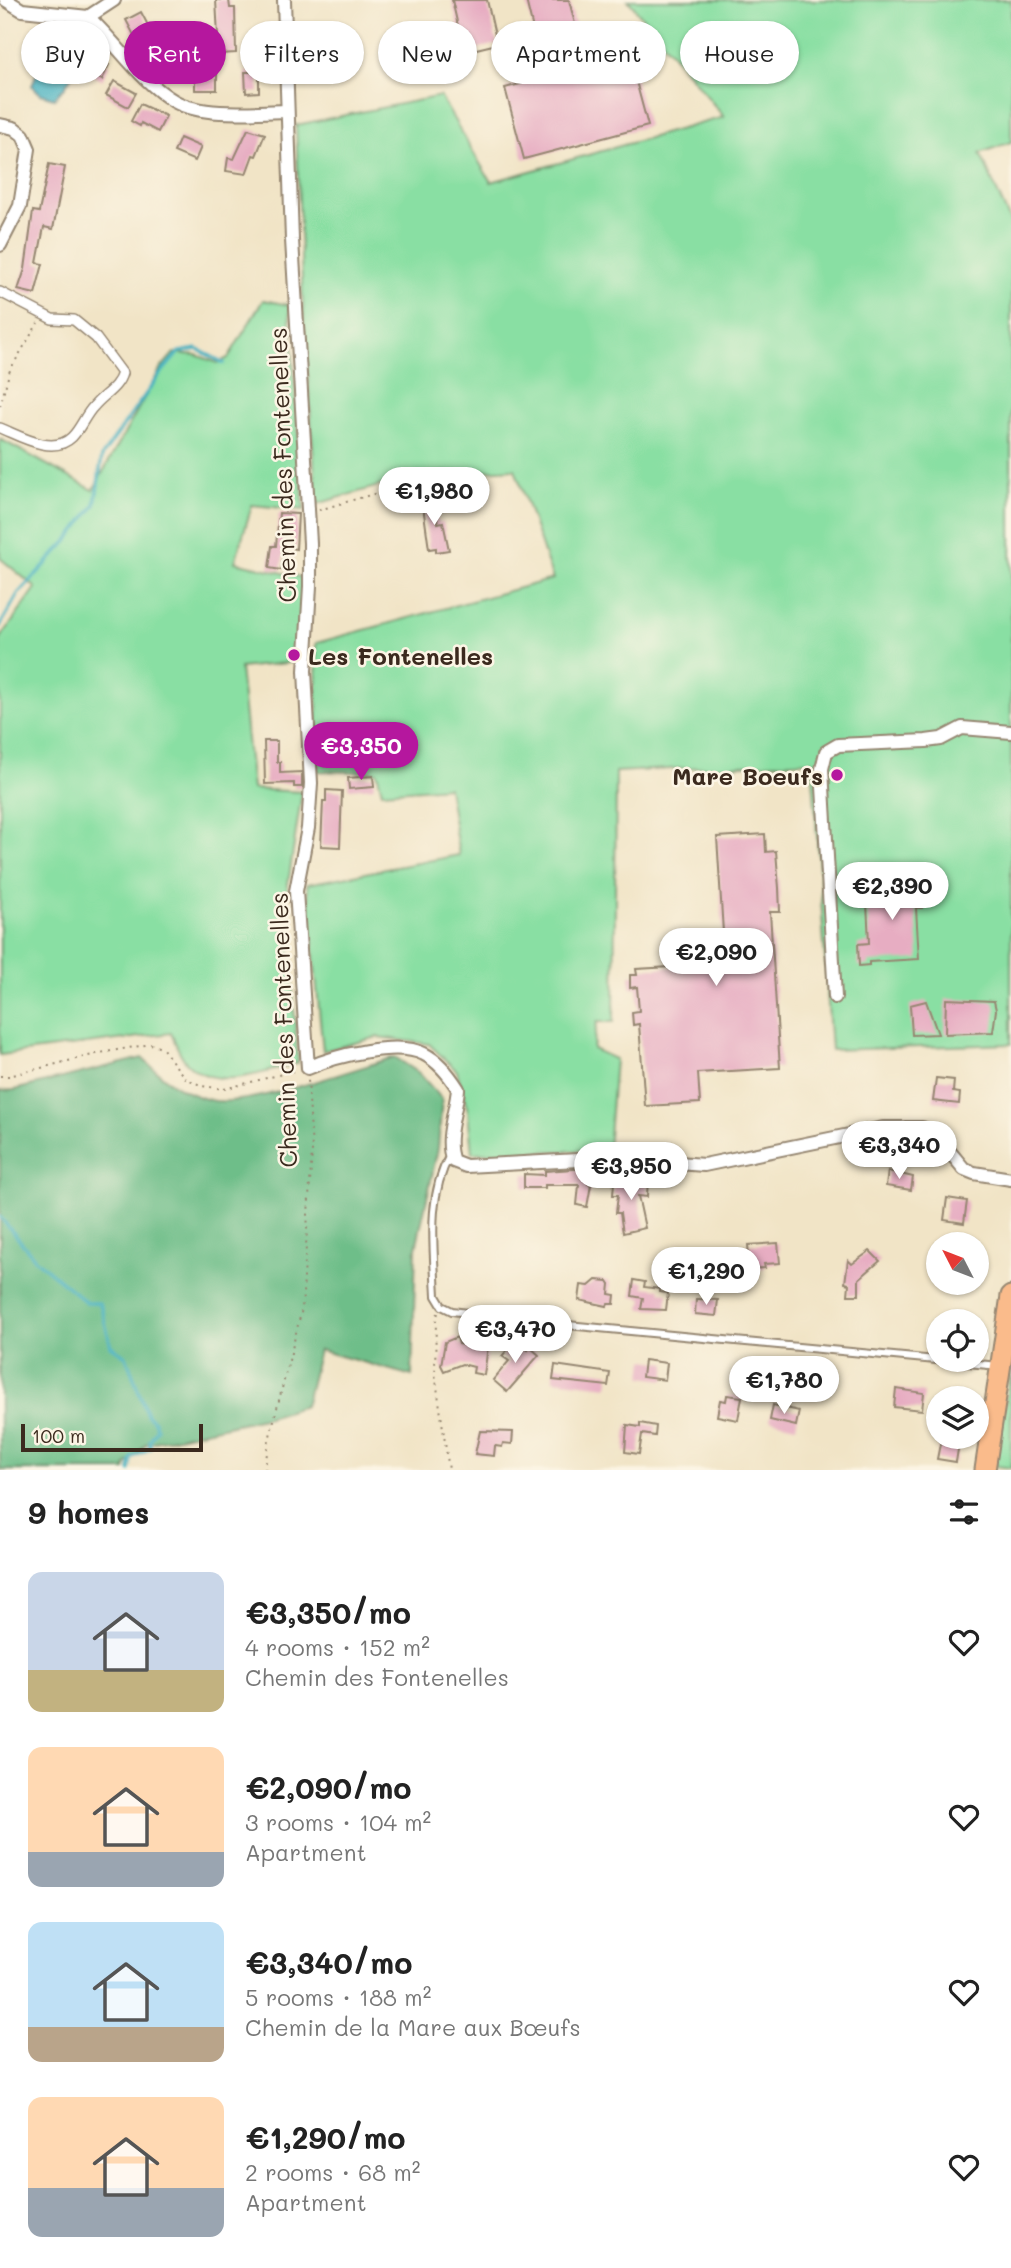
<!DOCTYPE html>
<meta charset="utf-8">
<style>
:root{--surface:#fff;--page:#f2f2f2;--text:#222;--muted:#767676;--accent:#b5179e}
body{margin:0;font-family:Mali,sans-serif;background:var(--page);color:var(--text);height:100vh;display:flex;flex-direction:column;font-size:26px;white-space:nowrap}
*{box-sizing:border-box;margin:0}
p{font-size:23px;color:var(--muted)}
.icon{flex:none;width:38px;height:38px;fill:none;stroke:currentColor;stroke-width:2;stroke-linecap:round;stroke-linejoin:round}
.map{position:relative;height:1470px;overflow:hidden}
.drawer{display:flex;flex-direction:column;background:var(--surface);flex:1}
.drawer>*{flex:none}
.guide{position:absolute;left:21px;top:21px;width:970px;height:63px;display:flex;gap:14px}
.needle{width:46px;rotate:312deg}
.controls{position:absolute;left:926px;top:1232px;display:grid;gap:14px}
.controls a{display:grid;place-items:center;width:63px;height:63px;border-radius:50%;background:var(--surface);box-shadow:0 2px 5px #0004;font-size:35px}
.scale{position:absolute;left:21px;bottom:18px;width:182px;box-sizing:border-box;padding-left:7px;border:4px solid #3b2a1e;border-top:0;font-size:19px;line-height:24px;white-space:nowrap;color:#3b2a1e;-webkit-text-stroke:5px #fcf5e5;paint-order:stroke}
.price{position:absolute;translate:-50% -60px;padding:0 16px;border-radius:24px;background:#fff;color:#222;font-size:23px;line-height:46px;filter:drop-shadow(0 2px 4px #0008)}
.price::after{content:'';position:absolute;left:50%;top:42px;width:21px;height:16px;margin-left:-10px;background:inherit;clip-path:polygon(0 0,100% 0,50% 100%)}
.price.on{background:var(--accent);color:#fff}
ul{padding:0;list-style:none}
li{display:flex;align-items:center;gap:21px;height:175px;padding:0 28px}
li span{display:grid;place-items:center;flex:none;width:196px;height:140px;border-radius:14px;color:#555}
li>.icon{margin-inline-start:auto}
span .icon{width:84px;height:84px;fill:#fffc;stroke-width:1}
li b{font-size:30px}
h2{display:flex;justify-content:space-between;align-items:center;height:84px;padding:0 28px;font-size:30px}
.tag{padding:0 24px;border-radius:32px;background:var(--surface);box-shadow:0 2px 5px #0004;font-size:24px;line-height:63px}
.tag.on{background:var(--accent);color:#fff}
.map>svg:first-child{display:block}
</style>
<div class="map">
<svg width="1011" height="1470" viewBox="0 0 1011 1470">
<rect width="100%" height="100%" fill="#fcf5e5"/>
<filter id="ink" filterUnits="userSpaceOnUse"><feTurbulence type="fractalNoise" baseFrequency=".0143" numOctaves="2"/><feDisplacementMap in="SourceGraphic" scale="14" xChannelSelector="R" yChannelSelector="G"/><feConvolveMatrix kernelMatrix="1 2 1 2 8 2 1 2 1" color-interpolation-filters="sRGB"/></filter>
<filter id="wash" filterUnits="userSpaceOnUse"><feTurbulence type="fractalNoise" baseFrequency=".00686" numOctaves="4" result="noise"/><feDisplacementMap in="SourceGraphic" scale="28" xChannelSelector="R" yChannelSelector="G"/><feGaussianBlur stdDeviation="1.57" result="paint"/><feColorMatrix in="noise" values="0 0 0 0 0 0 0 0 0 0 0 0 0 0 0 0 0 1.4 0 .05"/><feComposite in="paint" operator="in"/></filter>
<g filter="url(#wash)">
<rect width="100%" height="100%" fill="#f1e4c6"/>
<g fill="#89dfa3" stroke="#628460" stroke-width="2">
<polygon points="628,0 1011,0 1011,142 980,153 1011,223 1011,1044 831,1050 812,761 616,772 614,1022 597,1022 593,1049 615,1059 608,1150 472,1153 468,1111 457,1071 429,1044 378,1037 323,1051 307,884 459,855 448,787 382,792 377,772 318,771 316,643 553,579 515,469 420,474 317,504 303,307 296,125 440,96 491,182 724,117"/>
<path d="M263 300 289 305 304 510 252 505 235 562 305 578 295 662 240 668 252 789 302 792 286 897 298 1063C263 1072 216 1093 186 1062 180 1055 175 1042 171 1033L0 1055V639L36 588 0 558V439L93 490 161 368 174 353 196 355 218 363 228 358Z"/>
<polygon points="1011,1366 1011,1468 995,1466"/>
</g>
<path fill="#6ebe89" stroke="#547454" stroke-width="2" d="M395 1057 419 1073 442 1099 438 1148 416 1248 412 1376 319 1350 305 1406 268 1417 146 1444 126 1466 125 1470H0V1091L14 1090 142 1058C165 1079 179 1092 210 1100 243 1109 357 1068 395 1057Z"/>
<polygon fill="#44b1c1" stroke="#406e70" stroke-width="2" points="48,61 74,72 64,88 54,98 41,94 32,86 36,75"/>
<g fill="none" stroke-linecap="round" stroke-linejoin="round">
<g stroke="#44b1c1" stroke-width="3.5">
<polyline points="0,626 18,594 70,538 95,505 102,456 160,374 179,352 197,349 224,363"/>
<polyline points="0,1217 36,1260 87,1303 99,1303 101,1307 111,1346 126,1356 147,1415 154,1421 157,1429 150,1440 150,1448 132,1458 130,1470"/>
</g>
</g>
<g id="blocks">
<g fill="#e7adc2">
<polygon points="216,0 229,0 230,8 235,8 236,53 219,54"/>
<polygon points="452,0 487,0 497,44 464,52"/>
<polygon points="526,0 569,0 580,44 539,54"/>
<polygon points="141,12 151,31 136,39 126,20"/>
<polygon points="62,38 83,47 81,51 109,65 102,80 81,69 83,66 55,54"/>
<polygon points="629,55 648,126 524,159 505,88"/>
<polygon points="245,72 259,72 259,92 246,93"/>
<rect x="195" y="73" width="22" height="17"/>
<polygon points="114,81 136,93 128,107 106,95"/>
<polygon points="140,104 166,116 158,132 141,123 140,126 131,121"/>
<polygon points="248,129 265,134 256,156 253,155 246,174 226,171 228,158 234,159"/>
<polygon points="180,138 201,147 195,161 174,152"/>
<polygon points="49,164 65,167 53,229 44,227 37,263 43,264 35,294 18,290 25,269 33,211 39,212"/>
<polygon points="433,497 438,523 443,522 449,550 436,552 436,548 429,549 422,499"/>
<polygon points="279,513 298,514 296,549 285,547 281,570 269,568 272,546 276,546"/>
<polygon points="264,741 277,741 277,762 280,762 280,773 302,772 302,787 294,787 294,783 265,784"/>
<polygon points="373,776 374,787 349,789 348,778"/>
<polygon points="326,790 342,791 340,847 321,846 323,801 326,801"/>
<polygon points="765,834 766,852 776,851 779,888 780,912 770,912 780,1068 698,1073 700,1103 645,1106 639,1024 633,1025 632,1012 639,1011 637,987 630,988 630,975 637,975 636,969 725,964 717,837"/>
<polygon points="921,880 922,908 916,908 919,959 869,962 869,965 859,966 858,944 869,943 866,883"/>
<polygon points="946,999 994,1001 996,1010 993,1032 945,1034"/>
<polygon points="926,1001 938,1034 912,1035 910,1005"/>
<polygon points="936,1078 954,1080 953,1092 960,1093 959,1104 933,1101"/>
<polygon points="882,1137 900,1137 898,1153 880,1151"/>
<polygon points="588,1168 588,1184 591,1185 587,1207 577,1205 579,1185 545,1185 545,1188 524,1188 524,1174 545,1175 545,1171"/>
<polygon points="888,1171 913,1177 911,1190 886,1186"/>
<polygon points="628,1176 648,1177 647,1197 638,1196 645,1228 623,1233 620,1213 616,1213 618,1195 613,1195 614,1183 628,1183"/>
<polygon points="947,1198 967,1201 964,1223 944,1220"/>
<polygon points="778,1243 780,1263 764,1264 765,1268 750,1269 748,1245"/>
<polygon points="870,1251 880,1261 859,1279 859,1295 848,1295 849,1284 845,1283 848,1260 852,1264"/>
<polygon points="596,1280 608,1281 610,1284 609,1294 615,1295 614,1304 608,1304 607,1306 579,1300 581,1285 589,1286"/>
<polygon points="634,1280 645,1282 644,1287 660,1289 660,1292 668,1293 666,1310 641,1309 643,1298 632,1296"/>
<polygon points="696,1299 718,1300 716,1316 695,1314"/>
<polygon points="457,1337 459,1344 476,1347 478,1337 489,1339 484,1375 473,1373 474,1367 462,1364 444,1371 441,1365 445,1342"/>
<polygon points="516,1340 528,1350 530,1347 539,1355 507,1392 493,1380 509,1361 502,1356"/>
<polygon points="644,1360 667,1363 665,1380 642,1377"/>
<polygon points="555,1365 610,1373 608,1386 553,1380"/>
<polygon points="896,1389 924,1393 922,1410 894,1407"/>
<polygon points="727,1395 742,1397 738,1420 717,1416 720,1400 726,1401"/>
<polygon points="773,1405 799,1411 796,1426 770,1420"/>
<polygon points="640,1423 656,1426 655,1436 642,1434 639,1454 625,1452 627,1425 640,1427"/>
<polygon points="480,1431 513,1432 512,1444 503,1443 502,1447 495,1446 494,1456 475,1454"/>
<polygon points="945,1437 960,1437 956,1462 937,1459 941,1439 945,1440"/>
</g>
</g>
</g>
<g filter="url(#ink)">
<use href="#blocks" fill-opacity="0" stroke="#968772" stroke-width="2"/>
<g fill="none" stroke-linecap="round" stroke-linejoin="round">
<g stroke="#968772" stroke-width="10">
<path id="service" d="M450 1155C426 1198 434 1248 436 1296L442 1306 452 1311 557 1324 999 1366"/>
</g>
<g stroke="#968772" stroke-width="12">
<path id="pedestrian" d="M0 292 52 319 74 320 96 338 122 373C118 388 104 394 94 406 85 415 81 428 72 437 53 456 20 436 0 428"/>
</g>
<g stroke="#968772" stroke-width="16">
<g id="minor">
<path d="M6 0 22 10 88 17C116 42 141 82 174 101 202 117 254 112 286 111"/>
<path d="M284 0 292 240 310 543V586L305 671 311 783 308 828 296 891 308 1068C334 1056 398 1040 424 1054 438 1061 450 1076 458 1089 456 1112 444 1139 453 1161L466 1166 615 1158 704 1165 883 1128H922L932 1132 940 1140 964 1169 974 1173 1011 1179"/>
<polyline points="88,17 114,0"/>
<polyline points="0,125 14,128 23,135 29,149 20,206 0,245"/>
<polyline points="835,997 822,769 826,752 838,745 926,741 941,739 962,728 1011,732"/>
</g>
</g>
<g stroke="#968772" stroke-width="23">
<polyline id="primary" points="985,1470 1011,1296"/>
</g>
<g stroke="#968772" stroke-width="2" stroke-dasharray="2 5" stroke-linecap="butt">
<polyline points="0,406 10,370 38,323"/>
<polyline points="319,510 404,485 428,484"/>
<polyline points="0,1076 9,1076 100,1053 151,1044 163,1049 184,1077 202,1086 224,1089 294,1071"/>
<polyline points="438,1313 436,1319 435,1373 449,1470"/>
<polyline points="265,1470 268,1444 302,1309 312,1151 308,1080"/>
</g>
<use href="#service" stroke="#fff" stroke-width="6"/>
<use href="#pedestrian" stroke="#fff" stroke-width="9"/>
<use href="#minor" stroke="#fff" stroke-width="12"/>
<use href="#primary" stroke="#fabb8b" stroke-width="19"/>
</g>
</g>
<g fill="#b5179e" stroke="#fcf5e5" stroke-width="2.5">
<circle cx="294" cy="655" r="7"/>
<circle cx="837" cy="775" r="7"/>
</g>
<g text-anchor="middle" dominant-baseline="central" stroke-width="5" stroke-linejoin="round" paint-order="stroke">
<g font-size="24" fill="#3b2a1e" stroke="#fcf5e5">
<text transform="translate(282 465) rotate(-92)">Chemin des Fontenelles</text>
<text transform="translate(283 1030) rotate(-92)">Chemin des Fontenelles</text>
</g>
<g font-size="24" font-weight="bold" fill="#3b2a1e" stroke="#fcf5e5" text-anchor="start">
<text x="308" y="655">Les Fontenelles</text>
<text x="823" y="775" text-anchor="end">Mare Boeufs</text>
</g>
</g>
</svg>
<div class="controls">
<a><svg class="needle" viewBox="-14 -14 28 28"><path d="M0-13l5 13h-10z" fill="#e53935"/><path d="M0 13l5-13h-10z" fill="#767676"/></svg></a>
<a><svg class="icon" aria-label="locate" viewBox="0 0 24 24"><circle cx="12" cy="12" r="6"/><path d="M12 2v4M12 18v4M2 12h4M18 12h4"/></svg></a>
<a><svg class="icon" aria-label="layers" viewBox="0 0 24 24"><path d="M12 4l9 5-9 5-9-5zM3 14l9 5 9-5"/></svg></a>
</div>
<div class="scale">100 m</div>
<b class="price" style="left:434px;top:527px">€1,980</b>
<b class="price on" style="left:361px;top:782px">€3,350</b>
<b class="price" style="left:892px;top:922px">€2,390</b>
<b class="price" style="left:716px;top:988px">€2,090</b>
<b class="price" style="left:899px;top:1181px">€3,340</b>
<b class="price" style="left:631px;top:1202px">€3,950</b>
<b class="price" style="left:706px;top:1307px">€1,290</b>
<b class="price" style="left:515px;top:1365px">€3,470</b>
<b class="price" style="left:784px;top:1416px">€1,780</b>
<div class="guide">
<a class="tag">Buy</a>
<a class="tag on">Rent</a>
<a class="tag">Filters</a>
<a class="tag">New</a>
<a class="tag">Apartment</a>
<a class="tag">House</a>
</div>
</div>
<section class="drawer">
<h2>9 homes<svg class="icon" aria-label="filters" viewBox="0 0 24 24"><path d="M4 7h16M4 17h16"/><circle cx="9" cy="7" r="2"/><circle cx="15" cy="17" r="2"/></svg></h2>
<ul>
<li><span style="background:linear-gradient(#c9d6e8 70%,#c2b280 0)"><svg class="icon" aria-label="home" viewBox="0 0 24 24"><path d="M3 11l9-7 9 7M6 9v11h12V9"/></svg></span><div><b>€3,350/mo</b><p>4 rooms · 152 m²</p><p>Chemin des Fontenelles</p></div><svg class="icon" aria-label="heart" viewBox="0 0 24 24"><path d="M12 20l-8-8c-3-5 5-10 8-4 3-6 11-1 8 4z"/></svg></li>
<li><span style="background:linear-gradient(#ffd9b3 75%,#9aa5b1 0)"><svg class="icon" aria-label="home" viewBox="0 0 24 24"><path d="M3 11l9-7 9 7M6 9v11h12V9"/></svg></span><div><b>€2,090/mo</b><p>3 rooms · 104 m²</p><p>Apartment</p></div><svg class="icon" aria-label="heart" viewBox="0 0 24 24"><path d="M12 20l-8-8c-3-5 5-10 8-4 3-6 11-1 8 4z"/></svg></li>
<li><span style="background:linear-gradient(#bfe0f5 75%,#b9a48a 0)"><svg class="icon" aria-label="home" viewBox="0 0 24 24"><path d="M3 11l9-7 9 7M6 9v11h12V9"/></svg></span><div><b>€3,340/mo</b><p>5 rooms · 188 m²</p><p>Chemin de la Mare aux Bœufs</p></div><svg class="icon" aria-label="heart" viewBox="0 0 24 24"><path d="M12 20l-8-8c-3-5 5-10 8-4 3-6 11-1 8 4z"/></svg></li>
<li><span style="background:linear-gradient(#ffd9b3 65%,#9aa5b1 0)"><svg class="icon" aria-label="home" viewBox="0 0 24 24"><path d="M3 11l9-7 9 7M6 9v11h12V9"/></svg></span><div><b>€1,290/mo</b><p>2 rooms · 68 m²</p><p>Apartment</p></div><svg class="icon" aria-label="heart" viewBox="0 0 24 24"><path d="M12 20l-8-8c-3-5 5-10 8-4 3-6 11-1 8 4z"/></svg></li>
</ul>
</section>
